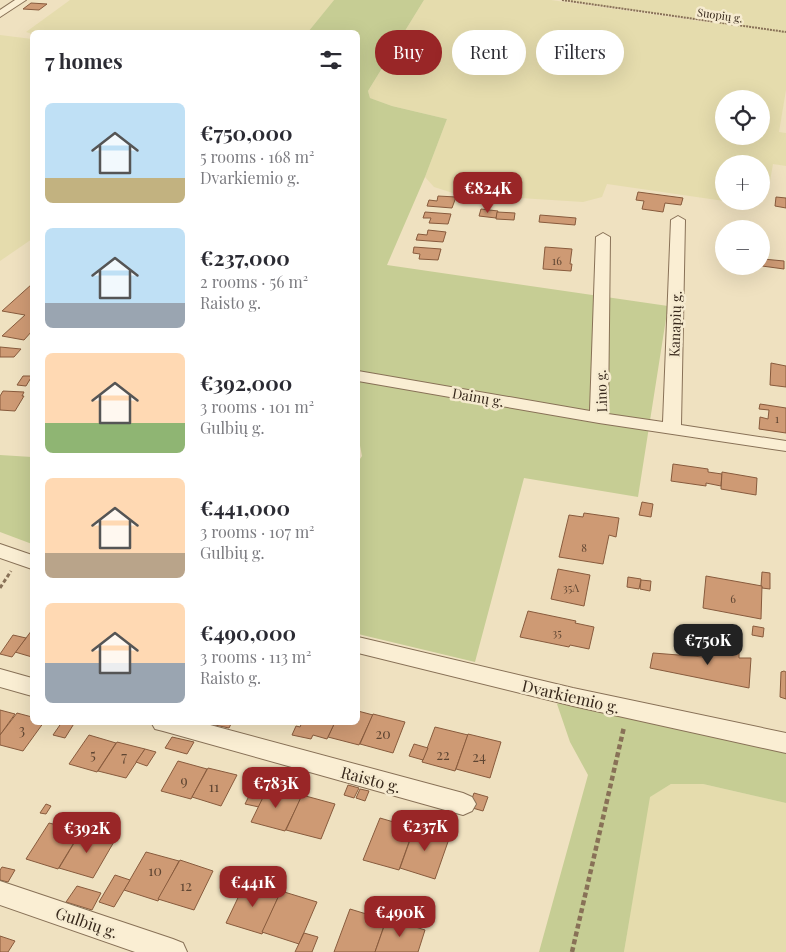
<!DOCTYPE html>
<meta charset="utf-8">
<style>
:root{--surface:#fff;--page:#f7f7f7;--text:#2b2b33;--muted:#7c7c81;--accent:#992627}
body{margin:0;font-family:"Playfair Display",serif;background:var(--page);color:var(--text);height:100vh;display:flex;flex-direction:column;font-size:19px;white-space:nowrap}
*{box-sizing:border-box;margin:0}
p{font-size:16px;color:var(--muted)}
.icon{flex:none;width:28px;height:28px;fill:none;stroke:currentColor;stroke-width:2;stroke-linecap:round;stroke-linejoin:round}
.map{position:relative;flex:1;overflow:hidden}
.side{position:absolute;left:30px;top:30px;width:330px;height:695px;display:flex;flex-direction:column;background:var(--surface);border-radius:8px;box-shadow:0 5px 20px #0002}
.side>*{flex:none}
.guide{position:absolute;left:375px;top:30px;width:335px;height:45px;display:flex;gap:10px}
.buttons{position:absolute;left:715px;top:90px;display:grid;gap:10px}
.buttons a{display:grid;place-items:center;width:55px;height:55px;border-radius:50%;background:var(--surface);box-shadow:0 5px 20px #0002;font-size:25px}
.price{position:absolute;translate:-50% -42px;padding:0 11px;border-radius:10px;background:var(--accent);color:#fff;font-size:16px;line-height:32px;filter:drop-shadow(0 1px 2px #0008)}
.price::after{content:'';position:absolute;left:50%;top:30px;width:15px;height:11px;margin-left:-8px;background:inherit;clip-path:polygon(0 0,100% 0,50% 100%)}
.price.current{background:#222;color:#fff}
ul{padding:0;list-style:none}
li{display:flex;align-items:center;gap:15px;height:125px;padding:0 15px}
li span{display:grid;place-items:center;flex:none;width:140px;height:100px;border-radius:8px;color:#555}
li>.icon{margin-inline-start:auto}
span .icon{width:60px;height:60px;fill:#fffc;stroke-width:1}
li b{font-size:21px}
h2{display:flex;justify-content:space-between;align-items:center;height:60px;padding:0 15px;font-size:21px}
.chip{padding:0 18px;border-radius:22px;background:var(--surface);box-shadow:0 5px 20px #0002;font-size:18px;line-height:45px}
.chip.current{background:var(--accent);color:#fff}
.map>svg:first-child{display:block}
</style>
<div class="map">
<svg width="786" height="952" viewBox="0 0 786 952">
<rect width="100%" height="100%" fill="#efe1c0"/>
<g fill="#e5dcad" fill-rule="evenodd">
<polygon points="70,0 334,0 308,32 32,34 26,32"/>
<path d="M424 0H551L714 23 718 22 562 0H786V90L779 132 786 133V166L773 164 769 187 761 186V164H724V201L607 184 602 197 583 202 456 194 434 187 425 177 447 119 392 106 370 98 368 91ZM724 99H761V136H724Z"/>
<polygon points="0,35 32,39 32,239 0,261"/>
<polygon points="671,784 703,784 786,803 786,952 624,952 649,797"/>
</g>
<g fill="#c6cd94">
<polygon points="334,0 424,0 368,91 370,98 392,106 447,119 425,177 387,265 668,306 638,497 524,478 475,662 358,634 358,462 362,456 358,435 358,32 308,32"/>
<polygon points="0,455 32,457 32,544 0,532"/>
<polygon points="573,697 786,743 786,803 703,784 671,784 650,797 624,952 539,952 588,775 570,742 557,704"/>
</g>
<g fill="#ce9a74" stroke="#885b3d">
<polygon points="31,3 47,4 39,10 23,9"/>
<polygon points="638,192 683,198 681,205 665,203 663,212 642,209 644,201 636,200"/>
<polygon points="438,196 456,197 452,208 427,206 429,200 437,201"/>
<polygon points="776,197 786,198 786,208 775,206"/>
<polygon points="481,209 498,211 496,218 479,216"/>
<polygon points="425,212 451,214 448,224 429,223 431,218 423,218"/>
<polygon points="497,212 515,213 514,220 496,219"/>
<polygon points="540,215 576,218 575,225 539,222"/>
<polygon points="428,230 446,232 443,242 416,240 418,234 427,235"/>
<polygon points="414,247 441,249 438,260 419,259 420,254 413,253"/>
<polygon points="545,247 572,249 570,264 572,264 571,271 543,269"/>
<polygon points="763,259 784,261 784,269 762,266"/>
<polygon points="32,284 32,331 24,340 2,336 25,315 2,311"/>
<polygon points="0,347 21,349 14,357 0,357"/>
<polygon points="771,363 786,366 786,387 770,385"/>
<polygon points="23,376 32,376 26,386 17,385"/>
<polygon points="3,391 24,392 22,396 24,396 15,411 0,410 0,396"/>
<polygon points="760,404 786,408 786,433 759,429 760,417 768,419 769,410 759,409"/>
<polygon points="673,464 708,469 708,472 722,474 721,486 706,483 706,486 671,481"/>
<polygon points="722,472 757,478 756,495 721,489"/>
<polygon points="642,502 653,504 651,517 639,515"/>
<polygon points="584,513 619,518 616,537 609,535 603,564 559,557 569,515 583,517"/>
<polygon points="558,569 590,575 584,606 551,599"/>
<polygon points="762,572 770,573 770,589 762,588 761,586"/>
<polygon points="706,576 762,586 761,619 703,608"/>
<polygon points="628,577 641,579 639,589 627,587"/>
<polygon points="641,580 651,581 650,591 640,589"/>
<polygon points="528,611 576,621 575,623 594,627 589,649 570,645 569,647 520,637"/>
<polygon points="753,626 764,628 763,637 752,635"/>
<polygon points="32,630 32,657 15,652 26,638"/>
<polygon points="13,635 26,638 12,657 0,654"/>
<polygon points="705,646 739,653 739,658 751,658 749,688 650,668 653,653 704,657"/>
<polygon points="784,671 786,672 786,699 780,697 781,672"/>
<polygon points="0,710 15,714 0,735"/>
<polygon points="358,711 373,715 359,745 328,737 335,722 358,722"/>
<polygon points="17,713 32,717 32,722 44,722 23,751 0,745 0,735"/>
<polygon points="373,714 405,722 393,753 360,744"/>
<polygon points="62,722 75,722 65,738 53,735"/>
<polygon points="217,722 232,722 229,728 215,725"/>
<polygon points="302,722 335,722 327,739 313,735 311,739 292,735 296,726 300,727"/>
<polygon points="435,727 468,735 455,771 422,762"/>
<polygon points="468,734 501,742 490,778 456,769"/>
<polygon points="89,735 116,743 97,772 69,764"/>
<polygon points="172,737 194,742 187,754 165,748"/>
<polygon points="117,742 145,749 126,778 98,771"/>
<polygon points="414,744 428,748 423,760 409,756"/>
<polygon points="145,749 156,752 147,766 136,762"/>
<polygon points="178,761 207,769 191,799 161,791"/>
<polygon points="208,768 237,775 221,806 192,797"/>
<polygon points="255,784 268,787 259,807 245,804"/>
<polygon points="348,785 359,788 354,798 344,795"/>
<polygon points="268,787 302,796 285,831 251,822"/>
<polygon points="360,789 369,791 365,801 356,798"/>
<polygon points="474,793 488,797 483,811 469,807"/>
<polygon points="302,795 335,804 321,839 286,830"/>
<polygon points="46,804 51,806 46,814 40,813"/>
<polygon points="380,818 414,828 399,870 363,860"/>
<polygon points="49,823 81,831 58,869 26,859"/>
<polygon points="415,826 450,836 435,879 400,868"/>
<polygon points="82,830 115,840 93,878 59,868"/>
<polygon points="146,852 179,861 158,901 124,890"/>
<polygon points="180,860 213,871 194,910 158,899"/>
<polygon points="2,867 15,870 8,882 0,880 0,870"/>
<polygon points="115,875 130,880 114,907 99,902"/>
<polygon points="245,883 280,893 262,934 226,923"/>
<polygon points="77,886 101,893 92,910 66,902"/>
<polygon points="281,891 317,902 299,944 262,932"/>
<polygon points="350,909 386,920 375,952 334,952"/>
<polygon points="387,918 425,930 418,952 375,952"/>
<polygon points="304,933 318,937 312,952 295,952"/>
<polygon points="0,936 15,941 8,952 0,952"/>
</g>
<g fill="none" stroke-linecap="round" stroke-linejoin="round">
<g stroke="#887157" stroke-width="2">
<g id="street">
<polygon points="15,0 26,0 0,17 0,10"/>
<polygon points="678,216 685,220 681,425 786,441 786,451 599,423 358,381 358,371 590,411 596,237 603,233 610,237 608,414 663,422 671,220"/>
<polygon points="0,544 32,555 32,569 0,558"/>
<polygon points="358,637 573,688 786,733 786,753 573,706 358,653"/>
<polygon points="0,669 32,678 32,696 0,687"/>
<polygon points="151,722 199,722 463,793 472,797 476,804 472,811 463,815 163,731 155,729"/>
<polygon points="0,881 173,939 183,943 187,952 135,952 0,905"/>
</g>
</g>
<polyline stroke="#887157" stroke-width="2" stroke-dasharray="2 1" stroke-linecap="butt" points="562,0 786,32"/>
<polyline stroke="#887157" stroke-width="3" stroke-dasharray="4 2.5" stroke-linecap="butt" points="0,588 11,571"/>
<polyline stroke="#887157" stroke-width="4.5" stroke-dasharray="5 3" stroke-linecap="butt" points="572,952 624,727"/>
<use href="#street" fill="#faeed3" fill-rule="evenodd"/>
</g>
<g text-anchor="middle" dominant-baseline="central" stroke-width="5" stroke-linejoin="round" paint-order="stroke">
<g font-size="11" fill="#38291c" stroke="#f6ebd0">
<text transform="translate(720 15) rotate(8)">Suopių g.</text>
</g>
<g font-size="11" fill="#5e4532">
<text x="557" y="260">16</text>
<text x="777" y="418">1</text>
<text x="584" y="547">8</text>
<text x="571" y="587">35A</text>
<text x="733" y="598">6</text>
<text x="557" y="632">35</text>
</g>
<g font-size="14" fill="#38291c" stroke="#f6ebd0">
<text transform="translate(675 324) rotate(-88)">Kanapių g.</text>
<text transform="translate(601 391) rotate(-92)">Lino g.</text>
<text transform="translate(478 397) rotate(10)">Dainų g.</text>
</g>
<g font-size="14" fill="#5e4532">
<text x="22" y="729">3</text>
<text x="383" y="733">20</text>
<text x="93" y="754">5</text>
<text x="443" y="754">22</text>
<text x="124" y="756">7</text>
<text x="479" y="756">24</text>
<text x="184" y="780">9</text>
<text x="214" y="786">11</text>
<text x="155" y="870">10</text>
<text x="186" y="885">12</text>
</g>
<g font-size="16" fill="#38291c" stroke="#f6ebd0">
<text transform="translate(571 696) rotate(13)">Dvarkiemio g.</text>
<text transform="translate(371 779) rotate(15)">Raisto g.</text>
<text transform="translate(87 922) rotate(19)">Gulbių g.</text>
</g>
</g>
</svg>
<div class="buttons">
<a><svg class="icon" aria-label="locate" viewBox="0 0 24 24"><circle cx="12" cy="12" r="6"/><path d="M12 2v4M12 18v4M2 12h4M18 12h4"/></svg></a>
<a>+</a>
<a>−</a>
</div>
<b class="price" style="left:488px;top:214px">€824K</b>
<b class="price current" style="left:708px;top:666px">€750K</b>
<b class="price" style="left:276px;top:809px">€783K</b>
<b class="price" style="left:425px;top:852px">€237K</b>
<b class="price" style="left:87px;top:854px">€392K</b>
<b class="price" style="left:253px;top:908px">€441K</b>
<b class="price" style="left:400px;top:938px">€490K</b>
<div class="guide">
<a class="chip current">Buy</a>
<a class="chip">Rent</a>
<a class="chip">Filters</a>
</div>
<section class="side">
<h2>7 homes<svg class="icon" aria-label="filters" viewBox="0 0 24 24"><path d="M4 7h16M4 17h16"/><circle cx="9" cy="7" r="2"/><circle cx="15" cy="17" r="2"/></svg></h2>
<ul>
<li><span style="background:linear-gradient(#bfe0f5 75%,#c2b280 0)"><svg class="icon" aria-label="home" viewBox="0 0 24 24"><path d="M3 11l9-7 9 7M6 9v11h12V9"/></svg></span><div><b>€750,000</b><p>5 rooms · 168 m²</p><p>Dvarkiemio g.</p></div></li>
<li><span style="background:linear-gradient(#bfe0f5 75%,#9aa5b1 0)"><svg class="icon" aria-label="home" viewBox="0 0 24 24"><path d="M3 11l9-7 9 7M6 9v11h12V9"/></svg></span><div><b>€237,000</b><p>2 rooms · 56 m²</p><p>Raisto g.</p></div></li>
<li><span style="background:linear-gradient(#ffd9b3 70%,#8fb573 0)"><svg class="icon" aria-label="home" viewBox="0 0 24 24"><path d="M3 11l9-7 9 7M6 9v11h12V9"/></svg></span><div><b>€392,000</b><p>3 rooms · 101 m²</p><p>Gulbių g.</p></div></li>
<li><span style="background:linear-gradient(#ffd9b3 75%,#b9a48a 0)"><svg class="icon" aria-label="home" viewBox="0 0 24 24"><path d="M3 11l9-7 9 7M6 9v11h12V9"/></svg></span><div><b>€441,000</b><p>3 rooms · 107 m²</p><p>Gulbių g.</p></div></li>
<li><span style="background:linear-gradient(#ffd9b3 60%,#9aa5b1 0)"><svg class="icon" aria-label="home" viewBox="0 0 24 24"><path d="M3 11l9-7 9 7M6 9v11h12V9"/></svg></span><div><b>€490,000</b><p>3 rooms · 113 m²</p><p>Raisto g.</p></div></li>
</ul>
</section>
</div>
